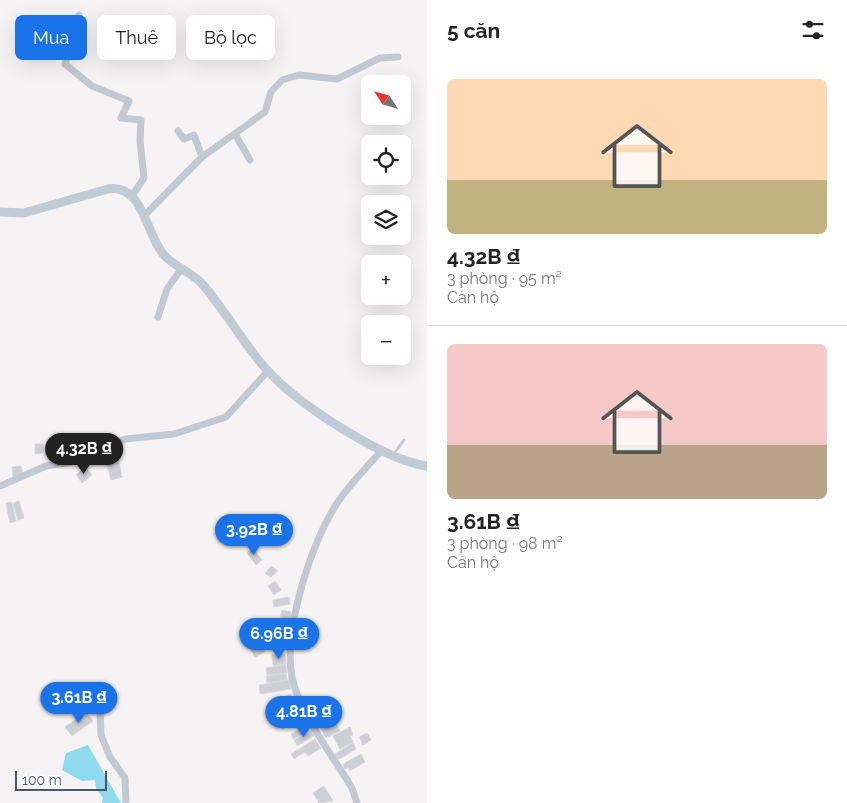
<!DOCTYPE html>
<html lang="vi">
<meta charset="utf-8">
<style>
:root{--surface:#fff;--page:#f2f2f2;--text:#222;--muted:#767676;--line:#e0e0e0;--accent:#1a73e8}
body{margin:0;font-family:Raleway,sans-serif;background:var(--page);color:var(--text);height:100vh;display:flex;flex-direction:column;font-size:19px;white-space:nowrap}
*{box-sizing:border-box;margin:0}
p{font-size:16px;color:var(--muted)}
.icon{flex:none;width:28px;height:28px;fill:none;stroke:currentColor;stroke-width:2;stroke-linecap:round;stroke-linejoin:round}
.map{position:relative;flex:1;overflow:hidden}
.panel{display:flex;flex-direction:column;background:var(--surface);width:420px}
.panel>*{flex:none}
.top-card{position:absolute;left:15px;top:15px;width:336px;height:45px;display:flex;gap:10px}
.needle{width:32px;rotate:306deg}
.tools{position:absolute;left:361px;top:75px;display:grid;gap:10px}
.tools a{display:grid;place-items:center;width:50px;height:50px;border-radius:8px;background:var(--surface);box-shadow:0 5px 20px #0002;font-size:25px}
.scale{position:absolute;left:15px;bottom:12px;width:92px;box-sizing:border-box;padding-left:5px;border:2px solid #4a5661;border-top:0;font-size:14px;line-height:18px;white-space:nowrap;color:#4a5661;-webkit-text-stroke:4px #fff;paint-order:stroke}
.price{position:absolute;translate:-50% -42px;padding:0 11px;border-radius:18px;background:var(--accent);color:#fff;font-size:16px;line-height:32px;filter:drop-shadow(0 1px 2px #0008)}
.price::after{content:'';position:absolute;left:50%;top:30px;width:15px;height:11px;margin-left:-8px;background:inherit;clip-path:polygon(0 0,100% 0,50% 100%)}
.price.on{background:#222;color:#fff}
ul{padding:0;list-style:none}
li{display:grid;align-content:center;gap:10px;height:265px;padding:0 20px}
li+li{border-top:1px solid var(--line)}
li span{display:grid;place-items:center;height:155px;border-radius:8px;color:#555}
li>.icon{margin-inline-start:auto}
span .icon{width:90px;height:90px;fill:#fffc;stroke-width:1}
li b{font-size:21px}
h2{display:flex;justify-content:space-between;align-items:center;height:60px;padding:0 20px;font-size:21px}
.pill{padding:0 18px;border-radius:8px;background:var(--surface);box-shadow:0 5px 20px #0002;font-size:18px;line-height:45px}
.pill.on{background:var(--accent);color:#fff}
main{display:flex;flex:1;min-height:0}
.map>svg:first-child{display:block}
</style>
<main>
<div class="map">
<svg width="427" height="803" viewBox="0 0 427 803">
<rect width="100%" height="100%" fill="#f5f3f3"/>
<polygon fill="#90daee" points="88,745 121,803 102,803 103,798 96,788 95,780 82,781 62,770 66,753"/>
<g fill="#cdcfd5" stroke="#d7d9de">
<polygon points="35,444 43,444 43,453 35,454"/>
<polygon points="118,457 122,477 111,480 106,460"/>
<polygon points="21,466 23,475 13,477 12,467"/>
<polygon points="86,467 92,475 82,483 76,475"/>
<polygon points="19,501 24,518 18,520 13,503"/>
<polygon points="12,502 16,521 10,523 6,503"/>
<polygon points="253,548 262,560 256,565 247,553"/>
<polygon points="271,566 278,571 271,577 265,573"/>
<polygon points="275,581 281,590 274,595 268,586"/>
<polygon points="289,597 290,604 274,607 273,600"/>
<polygon points="282,610 291,612 290,621 280,619"/>
<polygon points="271,620 283,622 282,627 285,628 283,634 269,631"/>
<polygon points="274,632 280,641 270,647 265,638"/>
<polygon points="260,644 265,652 255,657 251,650"/>
<polygon points="285,654 286,664 273,666 272,655"/>
<polygon points="286,665 287,673 267,675 266,668"/>
<polygon points="286,673 287,680 267,683 266,676"/>
<polygon points="289,680 291,689 260,694 259,685"/>
<polygon points="291,694 293,700 274,708 272,702"/>
<polygon points="332,708 334,712 316,722 314,718"/>
<polygon points="86,712 93,721 72,736 65,727"/>
<polygon points="332,714 335,720 320,728 317,723"/>
<polygon points="287,717 290,726 282,729 279,720"/>
<polygon points="335,722 340,731 326,738 321,729"/>
<polygon points="307,726 309,731 293,739 291,734"/>
<polygon points="350,727 353,735 350,736 353,742 340,749 333,736"/>
<polygon points="311,731 314,736 297,746 294,740"/>
<polygon points="367,733 371,740 363,745 359,737"/>
<polygon points="315,739 321,748 308,756 305,752 294,759 291,754"/>
<polygon points="353,743 356,749 338,760 335,754"/>
<polygon points="361,754 365,762 350,771 348,767 345,769 343,764"/>
<polygon points="324,786 333,801 319,803 313,793"/>
</g>
<g fill="none" stroke-linecap="round" stroke-linejoin="round">
<polyline stroke="#c1cad2" stroke-width="3" points="394,454 404,440"/>
<g stroke="#c1cad2" stroke-width="7">
<polyline points="79,15 65,64 92,86 129,101 121,118 141,120 140,141 144,178 132,196"/>
<polyline points="178,131 184,139 194,135 202,157"/>
<polyline points="235,134 250,160"/>
<polyline points="144,216 202,157 265,112 271,92 282,80 299,75 337,79 380,58 398,57"/>
<polyline points="158,317 167,289 182,268"/>
<polyline points="0,486 46,466 72,462 125,439 174,434 226,417 268,371"/>
<polyline points="86,706 96,697 103,701 100,712 101,735 110,757 125,778 126,803"/>
<path d="M357 803 352 788C333 756 299 713 292 677 283 630 312 538 340 499 352 482 368 466 382 450"/>
</g>
<path stroke="#c1cbd6" stroke-width="9" d="M0 212 24 213 108 189C144 183 146 237 165 256 176 268 194 273 204 286 227 313 244 345 268 371 298 404 383 460 427 466"/>
</g>
</svg>
<div class="tools">
<a><svg class="needle" viewBox="-14 -14 28 28"><path d="M0-13l5 13h-10z" fill="#e53935"/><path d="M0 13l5-13h-10z" fill="#767676"/></svg></a>
<a><svg class="icon" aria-label="locate" viewBox="0 0 24 24"><circle cx="12" cy="12" r="6"/><path d="M12 2v4M12 18v4M2 12h4M18 12h4"/></svg></a>
<a><svg class="icon" aria-label="layers" viewBox="0 0 24 24"><path d="M12 4l9 5-9 5-9-5zM3 14l9 5 9-5"/></svg></a>
<a>+</a>
<a>−</a>
</div>
<div class="scale">100 m</div>
<b class="price on" style="left:84px;top:475px">4.32B ₫</b>
<b class="price" style="left:254px;top:556px">3.92B ₫</b>
<b class="price" style="left:279px;top:660px">6.96B ₫</b>
<b class="price" style="left:79px;top:724px">3.61B ₫</b>
<b class="price" style="left:304px;top:738px">4.81B ₫</b>
<div class="top-card">
<a class="pill on">Mua</a>
<a class="pill">Thuê</a>
<a class="pill">Bộ lọc</a>
</div>
</div>
<section class="panel">
<h2>5 căn<svg class="icon" aria-label="filters" viewBox="0 0 24 24"><path d="M4 7h16M4 17h16"/><circle cx="9" cy="7" r="2"/><circle cx="15" cy="17" r="2"/></svg></h2>
<ul>
<li><span style="background:linear-gradient(#ffd9b3 65%,#c2b280 0)"><svg class="icon" aria-label="home" viewBox="0 0 24 24"><path d="M3 11l9-7 9 7M6 9v11h12V9"/></svg></span><div><b>4.32B ₫</b><p>3 phòng · 95 m²</p><p>Căn hộ</p></div></li>
<li><span style="background:linear-gradient(#f6c9c9 65%,#b9a48a 0)"><svg class="icon" aria-label="home" viewBox="0 0 24 24"><path d="M3 11l9-7 9 7M6 9v11h12V9"/></svg></span><div><b>3.61B ₫</b><p>3 phòng · 98 m²</p><p>Căn hộ</p></div></li>
</ul>
</section>
</main>
